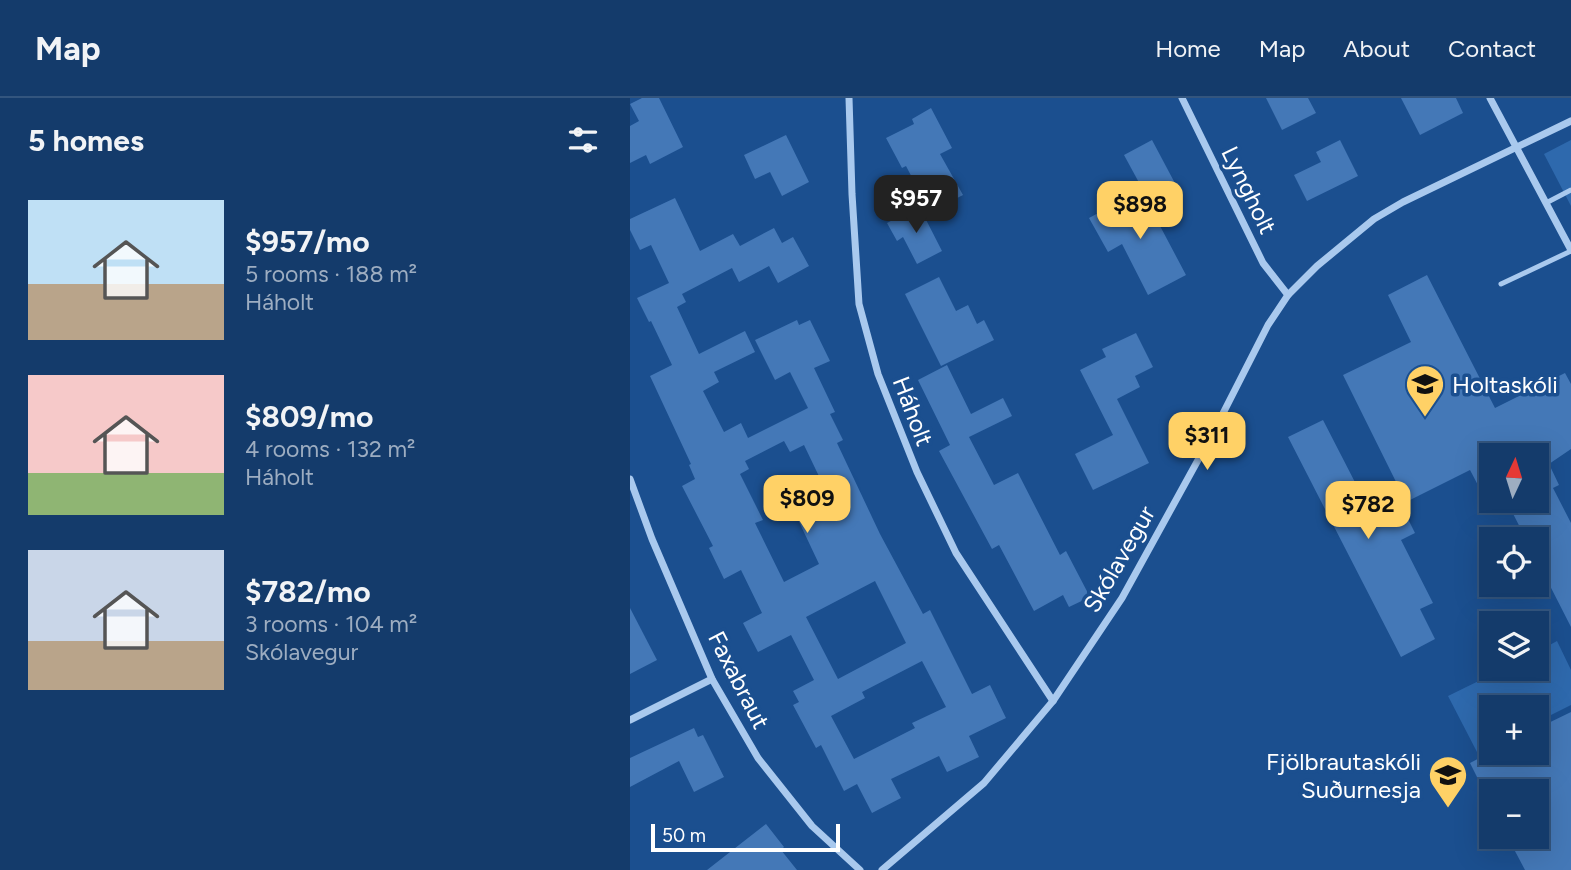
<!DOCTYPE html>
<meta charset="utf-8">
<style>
:root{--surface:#143b6b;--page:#1d4271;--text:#f1f3f6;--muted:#9dadc1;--line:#33557e;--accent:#ffd166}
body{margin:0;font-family:Figtree,sans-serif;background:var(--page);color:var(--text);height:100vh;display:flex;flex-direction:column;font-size:26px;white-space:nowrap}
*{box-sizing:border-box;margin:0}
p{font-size:23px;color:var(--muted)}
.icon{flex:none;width:38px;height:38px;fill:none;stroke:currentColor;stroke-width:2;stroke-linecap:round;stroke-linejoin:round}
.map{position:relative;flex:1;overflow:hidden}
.drawer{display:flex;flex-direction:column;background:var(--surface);width:630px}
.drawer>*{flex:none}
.needle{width:46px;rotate:4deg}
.tools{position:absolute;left:849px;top:345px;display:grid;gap:14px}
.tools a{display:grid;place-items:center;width:70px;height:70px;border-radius:0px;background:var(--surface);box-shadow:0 7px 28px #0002,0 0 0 2px var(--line);font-size:35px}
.scale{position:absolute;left:21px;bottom:18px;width:189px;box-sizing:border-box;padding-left:7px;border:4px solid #fff;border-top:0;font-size:19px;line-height:24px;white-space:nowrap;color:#fff;-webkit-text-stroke:5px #1b4f8f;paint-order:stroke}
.price{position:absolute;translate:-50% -60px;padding:0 16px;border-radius:14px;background:var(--accent);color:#111;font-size:23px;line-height:46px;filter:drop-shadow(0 2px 4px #0008)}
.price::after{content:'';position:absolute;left:50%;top:42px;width:21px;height:16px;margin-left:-10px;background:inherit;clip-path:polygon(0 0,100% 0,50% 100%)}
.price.selected{background:#222;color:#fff}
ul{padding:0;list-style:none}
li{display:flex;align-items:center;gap:21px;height:175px;padding:0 28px}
li span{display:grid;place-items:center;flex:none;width:196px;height:140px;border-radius:0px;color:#555}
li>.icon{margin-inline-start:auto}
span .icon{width:84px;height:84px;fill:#fffc;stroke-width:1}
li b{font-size:30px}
h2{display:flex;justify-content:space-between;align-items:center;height:84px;padding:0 28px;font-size:30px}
header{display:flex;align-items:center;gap:42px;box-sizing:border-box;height:98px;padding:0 35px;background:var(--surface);border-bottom:2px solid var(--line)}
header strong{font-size:33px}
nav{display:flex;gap:38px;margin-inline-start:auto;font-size:24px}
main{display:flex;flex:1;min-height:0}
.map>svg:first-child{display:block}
</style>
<header>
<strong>Map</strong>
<nav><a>Home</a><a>Map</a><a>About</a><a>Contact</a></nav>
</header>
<main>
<section class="drawer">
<h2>5 homes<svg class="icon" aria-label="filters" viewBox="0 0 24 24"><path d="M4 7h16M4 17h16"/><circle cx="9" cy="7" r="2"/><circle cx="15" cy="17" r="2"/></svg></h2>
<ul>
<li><span style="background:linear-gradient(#bfe0f5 60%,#b9a48a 0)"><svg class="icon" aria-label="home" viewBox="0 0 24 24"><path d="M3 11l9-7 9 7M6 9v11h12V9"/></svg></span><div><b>$957/mo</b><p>5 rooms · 188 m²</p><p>Háholt</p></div></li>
<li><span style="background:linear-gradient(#f6c9c9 70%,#8fb573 0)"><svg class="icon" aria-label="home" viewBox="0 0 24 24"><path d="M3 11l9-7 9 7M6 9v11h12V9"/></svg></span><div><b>$809/mo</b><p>4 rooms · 132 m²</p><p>Háholt</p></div></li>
<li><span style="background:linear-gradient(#c9d6e8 65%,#b9a48a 0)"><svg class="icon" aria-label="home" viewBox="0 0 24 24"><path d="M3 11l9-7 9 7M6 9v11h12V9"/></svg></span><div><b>$782/mo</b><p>3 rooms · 104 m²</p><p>Skólavegur</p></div></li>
</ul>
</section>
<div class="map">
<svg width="941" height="772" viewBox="0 0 941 772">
<rect width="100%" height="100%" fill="#1b4f8f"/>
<g fill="#2e69ad">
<polygon points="941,42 941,108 914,56"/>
<polygon points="927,543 941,572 941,607 907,624 906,609 861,609 861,647 847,654 818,598 873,571 906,570 907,554"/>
</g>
<g fill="#4478b7" fill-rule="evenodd">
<polygon points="12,0 29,0 53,49 20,66 16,57 0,65 0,28 9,23 0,6"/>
<polygon points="636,0 678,0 686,15 652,32"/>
<polygon points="771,0 826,0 833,15 790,37"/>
<polygon points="301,10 322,50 310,56 333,97 300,114 276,68 272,70 256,40 284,26 282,21"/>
<polygon points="156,37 179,84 152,98 140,74 125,81 114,57"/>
<polygon points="522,42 547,89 519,103 494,57"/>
<polygon points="710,42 728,78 677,103 664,77 691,64 686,54"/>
<polygon points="511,92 556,177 518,197 492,146 478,154 459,120"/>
<path d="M45 100 70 153 103 136 110 148 144 130 152 145 163 139 179 168 148 185 139 168 109 184 102 170 52 196 56 204 47 209 69 256 115 233 125 254 84 274 89 284 73 293 94 334 111 325 118 340 178 310 160 274 145 282 125 242 167 222 169 227 180 222 200 263 184 270 205 314 200 316 213 342 207 345 250 436 293 516 300 512 342 596 360 587 376 620 339 638 349 659 317 674 309 658 261 681 271 700 242 715 227 686 214 693 191 647 186 650 163 607 169 604 163 593 184 582 161 537 128 554 113 525 132 515 111 472 94 481 79 450 83 448 52 388 65 381 59 367 61 366 20 278 42 267 21 223 19 224 7 200 39 185 21 147 10 152 0 132V121ZM154 343 160 354 174 347 197 395 163 411 189 466 154 484 125 425 133 422 110 376 119 371 115 363ZM245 483 276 545 208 581 176 519ZM292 563 316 609 282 625 285 630 224 661 201 618 235 600 232 594Z"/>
<polygon points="289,108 312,153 287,166 273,139 267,143 257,125"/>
<polygon points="797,177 865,310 935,275 941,286 941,351 919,366 929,387 923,390 941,425 941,529 915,478 906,482 906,441 896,441 876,402 906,402 906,357 861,357 861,412 840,372 776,404 713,277 781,244 758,197"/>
<polygon points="309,179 326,213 338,207 347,226 354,222 364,242 311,268 275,196"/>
<polygon points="506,235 523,269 505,278 510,289 487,301 519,365 463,392 445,356 483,337 450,272 476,259 472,251"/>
<polygon points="317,267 341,316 373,300 382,318 339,339 364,387 388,375 430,457 436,453 460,499 439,509 433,497 404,513 369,447 362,451 309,353 320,347 288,282"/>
<polygon points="693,322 747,427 774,413 785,435 771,442 803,505 790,511 805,541 771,559 658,339"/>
<polygon points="0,510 27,562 0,576"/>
<polygon points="941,614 941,772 895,772 877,738 906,738 906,693 854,693 840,665 861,654 906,654 906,631"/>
<polygon points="64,630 68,639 73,637 94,679 64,694 49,663 0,689 0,660"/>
<polygon points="136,726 154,749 151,752 167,772 77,772"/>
</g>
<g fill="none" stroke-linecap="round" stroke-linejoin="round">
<g stroke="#a9c9ee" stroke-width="5">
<polyline points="916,105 941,92"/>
<polyline points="871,186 941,153"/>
</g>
<g stroke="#a9c9ee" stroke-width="7">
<polyline points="219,0 222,96 229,206 248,276 287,374 326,455 423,603"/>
<polyline points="552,0 633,165 658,197"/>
<polyline points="860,0 941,152"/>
<polyline points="0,381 22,441 82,581 128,660 182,728 230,772"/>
<polyline points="0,622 82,581"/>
<polyline points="252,772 354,685 423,603 492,500 584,333 638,227 658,197 687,168 744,121 773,104 941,23"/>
</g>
</g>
<defs>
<g id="school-pin" transform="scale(2.0125)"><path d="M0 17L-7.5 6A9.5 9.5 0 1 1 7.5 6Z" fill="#ffd166" stroke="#1b4f8f"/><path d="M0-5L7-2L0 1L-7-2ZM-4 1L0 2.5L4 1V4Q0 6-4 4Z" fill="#111"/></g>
<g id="university-pin" transform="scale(2.0125)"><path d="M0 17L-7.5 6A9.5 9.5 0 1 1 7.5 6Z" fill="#ffd166" stroke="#1b4f8f"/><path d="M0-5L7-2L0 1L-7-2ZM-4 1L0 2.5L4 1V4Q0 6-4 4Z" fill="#111"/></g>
</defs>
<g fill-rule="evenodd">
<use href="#school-pin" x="795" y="286"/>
<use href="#university-pin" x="818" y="677"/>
</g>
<g text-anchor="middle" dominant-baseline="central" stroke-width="7" stroke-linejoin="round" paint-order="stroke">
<g font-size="24" fill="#fff" stroke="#1b4f8f">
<text transform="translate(619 92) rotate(64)">Lyngholt</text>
<text transform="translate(283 313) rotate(69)">Háholt</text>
<text transform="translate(489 461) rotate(-60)">Skólavegur</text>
<text transform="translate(109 582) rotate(63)">Faxabraut</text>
</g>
<g font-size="24" fill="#fff" stroke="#1b4f8f" text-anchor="start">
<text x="822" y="286">Holtaskóli</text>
<text x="791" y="663" text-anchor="end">Fjölbrautaskóli<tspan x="791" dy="28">Suðurnesja</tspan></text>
</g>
</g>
</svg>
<div class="tools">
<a><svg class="needle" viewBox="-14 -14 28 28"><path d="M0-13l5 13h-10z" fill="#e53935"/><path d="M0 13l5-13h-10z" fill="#9dadc1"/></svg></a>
<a><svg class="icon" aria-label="locate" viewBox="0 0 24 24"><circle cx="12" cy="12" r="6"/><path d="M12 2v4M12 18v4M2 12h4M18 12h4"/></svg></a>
<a><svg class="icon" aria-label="layers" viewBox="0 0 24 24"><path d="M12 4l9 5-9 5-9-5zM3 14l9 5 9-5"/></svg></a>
<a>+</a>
<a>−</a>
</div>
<div class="scale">50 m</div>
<b class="price selected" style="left:286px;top:137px">$957</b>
<b class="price" style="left:510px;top:143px">$898</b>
<b class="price" style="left:577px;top:374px">$311</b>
<b class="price" style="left:177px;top:437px">$809</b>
<b class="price" style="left:738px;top:443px">$782</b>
</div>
</main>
